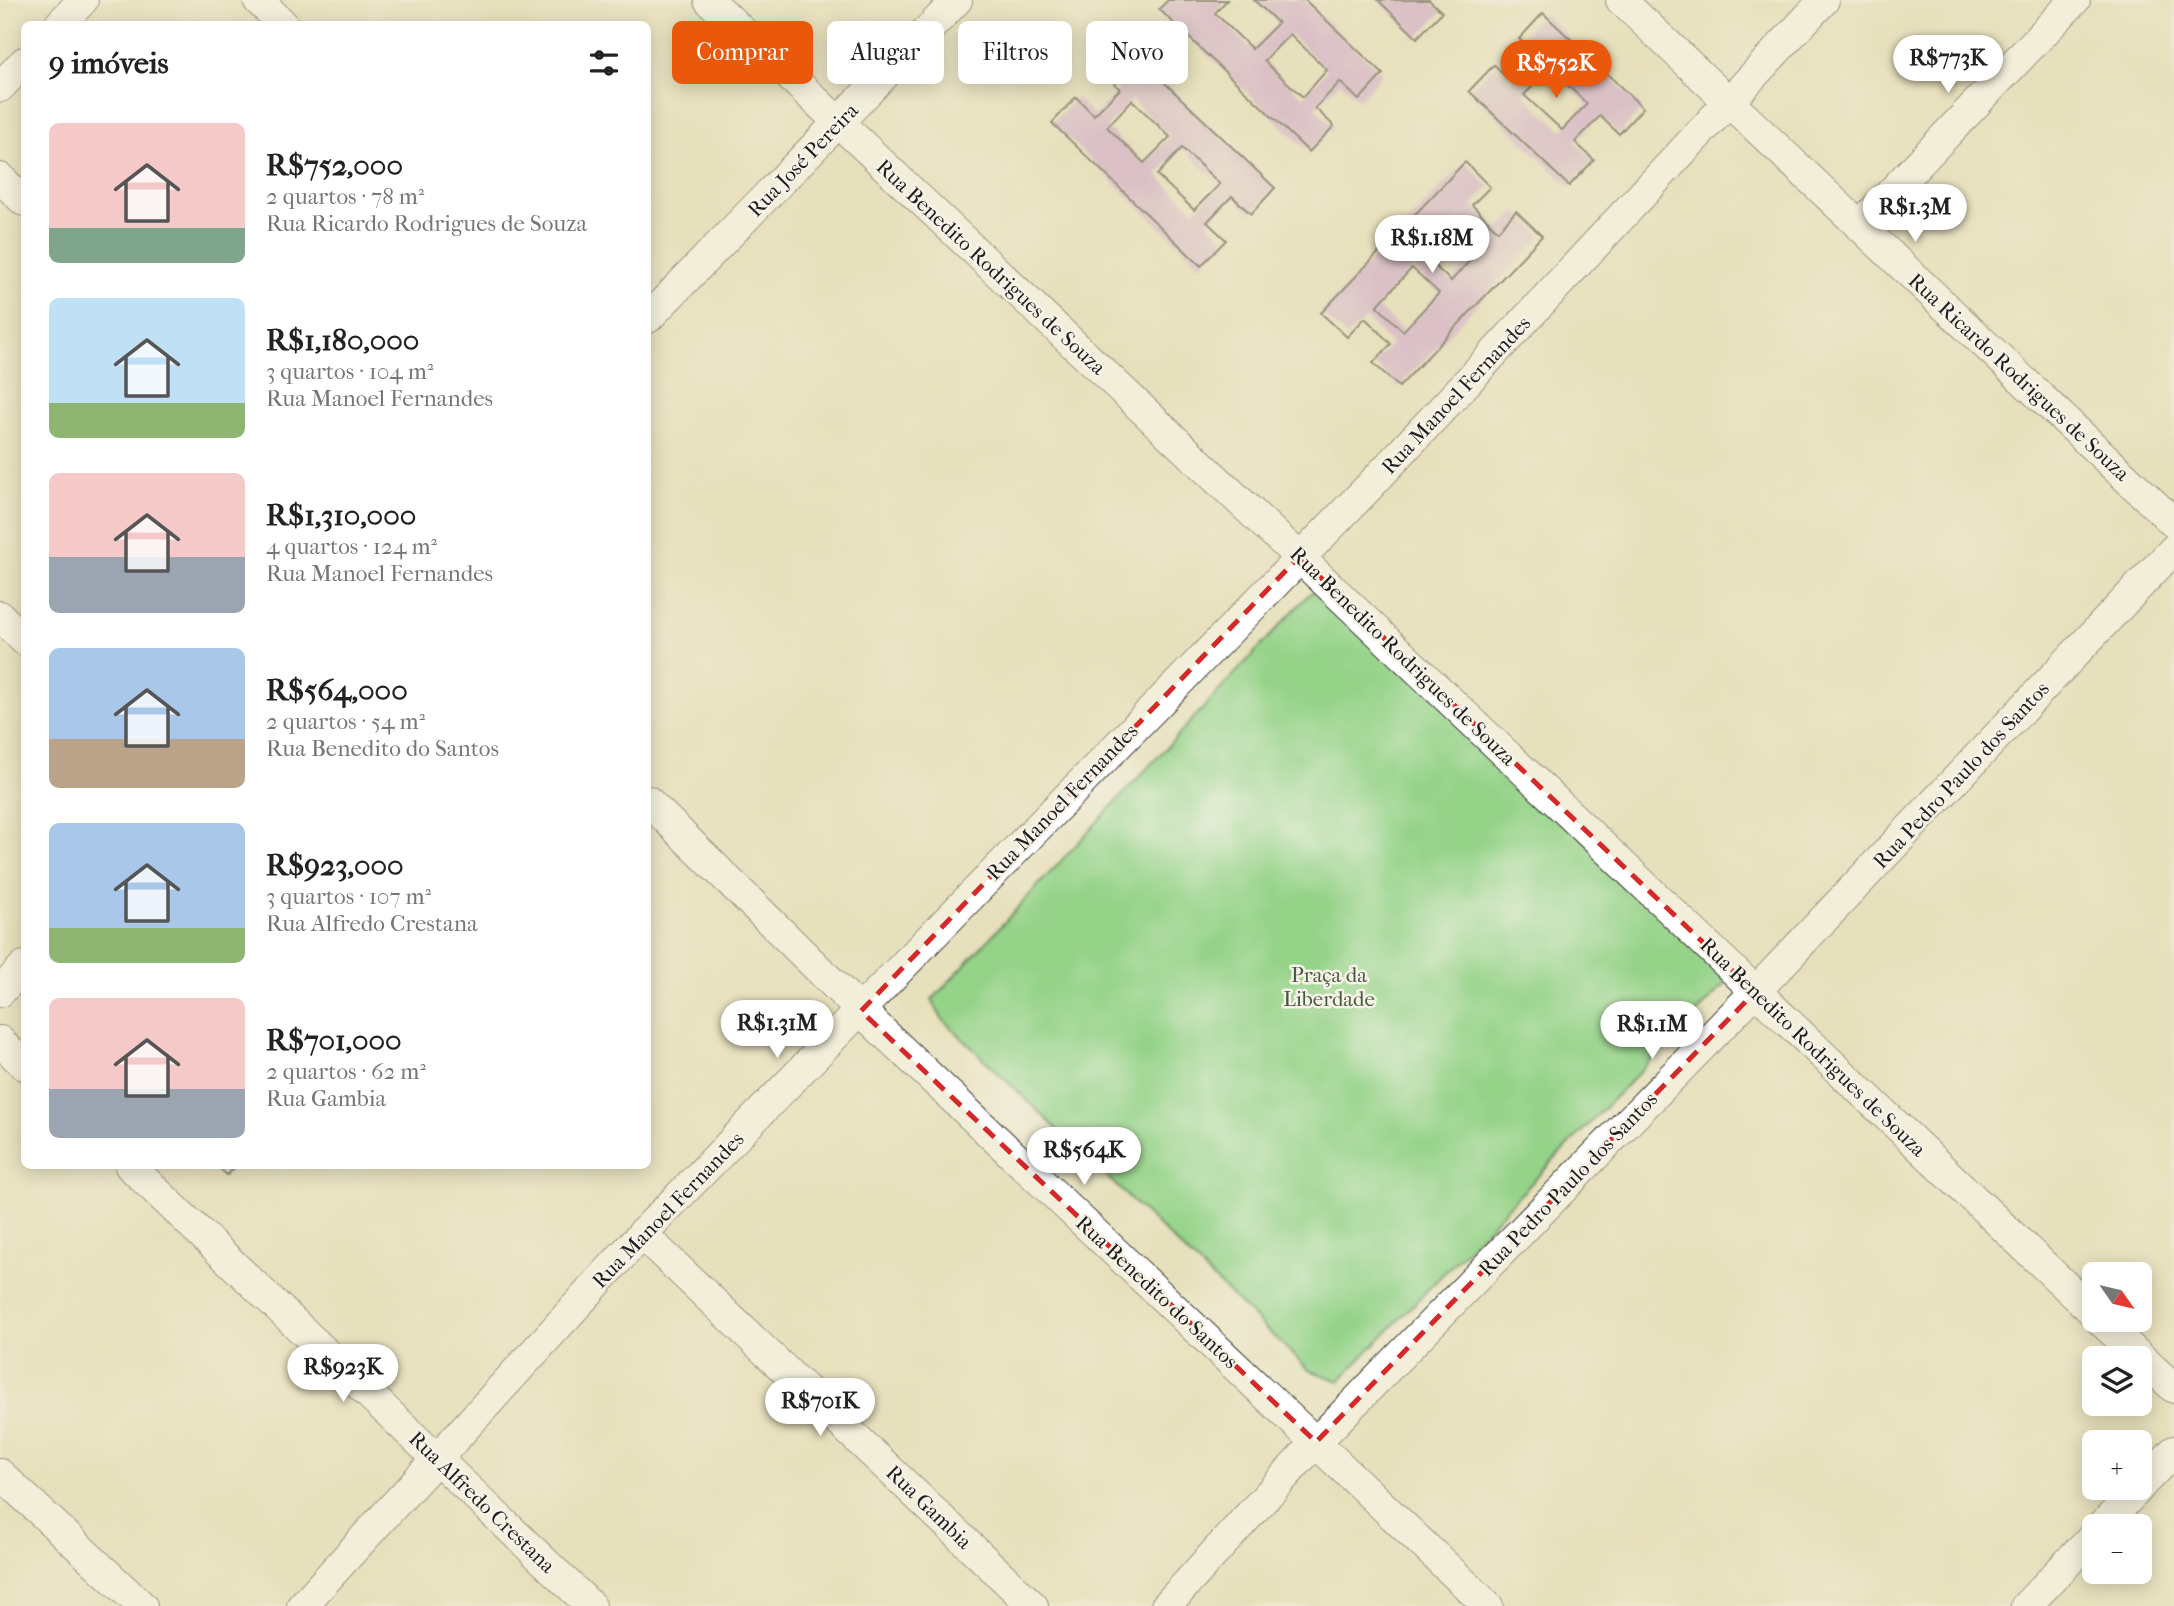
<!DOCTYPE html>
<html lang="pt">
<meta charset="utf-8">
<style>
:root{--surface:#fff;--page:#f2f2f2;--text:#222;--muted:#767676;--accent:#ea580c}
body{margin:0;font-family:"IM FELL French Canon",serif;background:var(--page);color:var(--text);height:100vh;display:flex;flex-direction:column;font-size:26px;white-space:nowrap}
*{box-sizing:border-box;margin:0}
p{font-size:23px;color:var(--muted)}
.icon{flex:none;width:38px;height:38px;fill:none;stroke:currentColor;stroke-width:2;stroke-linecap:round;stroke-linejoin:round}
.map{position:relative;flex:1;overflow:hidden}
.details{position:absolute;left:21px;top:21px;width:630px;height:1148px;display:flex;flex-direction:column;background:var(--surface);border-radius:10px;box-shadow:0 4px 18px #0003}
.details>*{flex:none}
.hud{position:absolute;left:672px;top:21px;width:665px;height:63px;display:flex;gap:14px}
.needle{width:46px;rotate:124deg}
.controls{position:absolute;left:2082px;top:1262px;display:grid;gap:14px}
.controls a{display:grid;place-items:center;width:70px;height:70px;border-radius:10px;background:var(--surface);box-shadow:0 4px 18px #0003;font-size:35px}
.price{position:absolute;translate:-50% -60px;padding:0 16px;border-radius:24px;background:#fff;color:#222;font-size:23px;line-height:46px;filter:drop-shadow(0 2px 4px #0008)}
.price::after{content:'';position:absolute;left:50%;top:42px;width:21px;height:16px;margin-left:-10px;background:inherit;clip-path:polygon(0 0,100% 0,50% 100%)}
.price.selected{background:var(--accent);color:#fff}
ul{padding:0;list-style:none}
li{display:flex;align-items:center;gap:21px;height:175px;padding:0 28px}
li span{display:grid;place-items:center;flex:none;width:196px;height:140px;border-radius:10px;color:#555}
li>.icon{margin-inline-start:auto}
span .icon{width:84px;height:84px;fill:#fffc;stroke-width:1}
li b{font-size:30px}
h2{display:flex;justify-content:space-between;align-items:center;height:84px;padding:0 28px;font-size:30px}
.pill{padding:0 24px;border-radius:10px;background:var(--surface);box-shadow:0 4px 18px #0003;font-size:24px;line-height:63px}
.pill.selected{background:var(--accent);color:#fff}
.map>svg:first-child{display:block}
</style>
<div class="map">
<svg width="2174" height="1606" viewBox="0 0 2174 1606">
<rect width="100%" height="100%" fill="#f7f3e8"/>
<filter id="ink" filterUnits="userSpaceOnUse"><feTurbulence type="fractalNoise" baseFrequency=".0143" numOctaves="2"/><feDisplacementMap in="SourceGraphic" scale="14" xChannelSelector="R" yChannelSelector="G"/><feConvolveMatrix kernelMatrix="1 2 1 2 8 2 1 2 1" color-interpolation-filters="sRGB"/></filter>
<filter id="wash" filterUnits="userSpaceOnUse"><feTurbulence type="fractalNoise" baseFrequency=".00686" numOctaves="4" result="noise"/><feDisplacementMap in="SourceGraphic" scale="28" xChannelSelector="R" yChannelSelector="G"/><feGaussianBlur stdDeviation="1.57" result="paint"/><feColorMatrix in="noise" values="0 0 0 0 0 0 0 0 0 0 0 0 0 0 0 0 0 1.4 0 .05"/><feComposite in="paint" operator="in"/></filter>
<g filter="url(#wash)">
<rect width="100%" height="100%" fill="#e7e0bc"/>
<polygon fill="#94d388" stroke="#587852" stroke-width="2" points="1321,588 1723,973 1725,984 1339,1381 1309,1370 942,1019 932,1000 1309,594"/>
<g id="blocks">
<g fill="#cc9bd3" fill-rule="evenodd">
<path d="M1168 0H1227L1215 13 1252 49 1278 23 1254 0H1305L1383 74 1359 100 1340 82 1315 108 1334 126 1309 152 1159 9ZM1290 34 1327 70 1303 97 1264 61Z"/>
<polygon points="1378,0 1429,0 1442,12 1417,38"/>
<path d="M1543 13 1643 108 1619 134 1600 116 1575 142 1594 160 1569 186 1469 91 1494 65 1512 83 1538 57 1519 39ZM1550 68 1587 104 1562 130 1524 95Z"/>
<path d="M1125 45 1275 188 1251 214 1232 196 1207 222 1226 240 1201 266 1052 123 1076 97 1094 115 1120 89 1101 71ZM1132 100 1170 137 1144 163 1107 127ZM1182 148 1220 184 1194 210 1157 175Z"/>
<path d="M1465 162 1490 187 1472 205 1498 231 1516 211 1542 236 1399 387 1373 363 1391 344 1365 318 1347 337 1321 313ZM1460 218 1486 243 1451 281 1424 256ZM1412 268 1439 293 1403 331 1377 306Z"/>
<polygon points="217,1166 236,1166 227,1175"/>
</g>
</g>
</g>
<g filter="url(#ink)">
<use href="#blocks" fill-opacity="0" stroke="#3a3934" stroke-width="2"/>
<g fill="none" stroke-linecap="round" stroke-linejoin="round">
<g stroke="#3a3934" stroke-width="32">
<g id="minor">
<polyline points="258,0 283,24"/>
<polyline points="709,0 1299,557 2095,1314"/>
<polyline points="1621,0 2174,523"/>
<polyline points="60,24 83,0"/>
<polyline points="0,87 24,62"/>
<polyline points="0,178 24,201"/>
<polyline points="1859,226 2075,0"/>
<polyline points="648,318 957,0"/>
<polyline points="0,616 24,640"/>
<polyline points="648,801 861,1011 1488,1606"/>
<polyline points="0,992 24,966"/>
<polyline points="0,1041 24,1065"/>
<polyline points="130,1166 591,1606"/>
<polyline points="642,1234 1033,1606"/>
<polyline points="2100,1320 2174,1388"/>
<polyline points="0,1474 142,1606"/>
<polyline points="2140,1486 2174,1451"/>
<polyline points="2102,1526 2139,1488"/>
<polyline points="302,1606 642,1234 1368,488 1824,0"/>
<polyline points="1166,1606 1316,1442 1755,992 2174,549"/>
<polyline points="2026,1606 2095,1534"/>
</g>
</g>
<use href="#minor" stroke="#fff" stroke-width="30"/>
</g>
</g>
<path d="M0 0H2174V1606H0ZM1299 557 1755 992 1316 1442 861 1011Z" fill="#e7e0bc" fill-opacity=".55" fill-rule="evenodd"/>
<path fill="none" stroke="#d62828" stroke-width="5" stroke-dasharray="14 9" stroke-linejoin="round" d="M1299 557 1755 992 1316 1442 861 1011Z"/>
<g text-anchor="middle" dominant-baseline="central" stroke-width="5" stroke-linejoin="round" paint-order="stroke">
<g font-size="21" fill="#1c1c1c" stroke="#f7f3e8">
<text transform="translate(803 160) rotate(-46)">Rua José Pereira</text>
<text transform="translate(991 267) rotate(43)">Rua Benedito Rodrigues de Souza</text>
<text transform="translate(2019 377) rotate(43)">Rua Ricardo Rodrigues de Souza</text>
<text transform="translate(1456 395) rotate(-47)">Rua Manoel Fernandes</text>
<text transform="translate(1403 656) rotate(44)">Rua Benedito Rodrigues de Souza</text>
<text transform="translate(1961 775) rotate(-47)">Rua Pedro Paulo dos Santos</text>
<text transform="translate(1062 802) rotate(-46)">Rua Manoel Fernandes</text>
<text transform="translate(1813 1047) rotate(44)">Rua Benedito Rodrigues de Souza</text>
<text transform="translate(1568 1184) rotate(-46)">Rua Pedro Paulo dos Santos</text>
<text transform="translate(668 1210) rotate(-46)">Rua Manoel Fernandes</text>
<text transform="translate(1157 1292) rotate(43)">Rua Benedito do Santos</text>
<text transform="translate(482 1502) rotate(44)">Rua Alfredo Crestana</text>
<text transform="translate(929 1507) rotate(44)">Rua Gambia</text>
</g>
<g font-size="21" fill="#465c42" stroke="#f7f3e8">
<text x="1329" y="975">Praça da<tspan x="1329" dy="24">Liberdade</tspan></text>
</g>
</g>
</svg>
<div class="controls">
<a><svg class="needle" viewBox="-14 -14 28 28"><path d="M0-13l5 13h-10z" fill="#e53935"/><path d="M0 13l5-13h-10z" fill="#767676"/></svg></a>
<a><svg class="icon" aria-label="layers" viewBox="0 0 24 24"><path d="M12 4l9 5-9 5-9-5zM3 14l9 5 9-5"/></svg></a>
<a>+</a>
<a>−</a>
</div>
<b class="price" style="left:1948px;top:95px">R$773K</b>
<b class="price selected" style="left:1556px;top:100px">R$752K</b>
<b class="price" style="left:1915px;top:244px">R$1.3M</b>
<b class="price" style="left:1432px;top:275px">R$1.18M</b>
<b class="price" style="left:777px;top:1060px">R$1.31M</b>
<b class="price" style="left:1652px;top:1061px">R$1.1M</b>
<b class="price" style="left:1084px;top:1187px">R$564K</b>
<b class="price" style="left:343px;top:1404px">R$923K</b>
<b class="price" style="left:820px;top:1438px">R$701K</b>
<div class="hud">
<a class="pill selected">Comprar</a>
<a class="pill">Alugar</a>
<a class="pill">Filtros</a>
<a class="pill">Novo</a>
</div>
<section class="details">
<h2>9 imóveis<svg class="icon" aria-label="filters" viewBox="0 0 24 24"><path d="M4 7h16M4 17h16"/><circle cx="9" cy="7" r="2"/><circle cx="15" cy="17" r="2"/></svg></h2>
<ul>
<li><span style="background:linear-gradient(#f6c9c9 75%,#7fa58c 0)"><svg class="icon" aria-label="home" viewBox="0 0 24 24"><path d="M3 11l9-7 9 7M6 9v11h12V9"/></svg></span><div><b>R$752,000</b><p>2 quartos · 78 m²</p><p>Rua Ricardo Rodrigues de Souza</p></div></li>
<li><span style="background:linear-gradient(#bfe0f5 75%,#8fb573 0)"><svg class="icon" aria-label="home" viewBox="0 0 24 24"><path d="M3 11l9-7 9 7M6 9v11h12V9"/></svg></span><div><b>R$1,180,000</b><p>3 quartos · 104 m²</p><p>Rua Manoel Fernandes</p></div></li>
<li><span style="background:linear-gradient(#f6c9c9 60%,#9aa5b1 0)"><svg class="icon" aria-label="home" viewBox="0 0 24 24"><path d="M3 11l9-7 9 7M6 9v11h12V9"/></svg></span><div><b>R$1,310,000</b><p>4 quartos · 124 m²</p><p>Rua Manoel Fernandes</p></div></li>
<li><span style="background:linear-gradient(#a9c7e8 65%,#b9a48a 0)"><svg class="icon" aria-label="home" viewBox="0 0 24 24"><path d="M3 11l9-7 9 7M6 9v11h12V9"/></svg></span><div><b>R$564,000</b><p>2 quartos · 54 m²</p><p>Rua Benedito do Santos</p></div></li>
<li><span style="background:linear-gradient(#a9c7e8 75%,#8fb573 0)"><svg class="icon" aria-label="home" viewBox="0 0 24 24"><path d="M3 11l9-7 9 7M6 9v11h12V9"/></svg></span><div><b>R$923,000</b><p>3 quartos · 107 m²</p><p>Rua Alfredo Crestana</p></div></li>
<li><span style="background:linear-gradient(#f6c9c9 65%,#9aa5b1 0)"><svg class="icon" aria-label="home" viewBox="0 0 24 24"><path d="M3 11l9-7 9 7M6 9v11h12V9"/></svg></span><div><b>R$701,000</b><p>2 quartos · 62 m²</p><p>Rua Gambia</p></div></li>
</ul>
</section>
</div>
